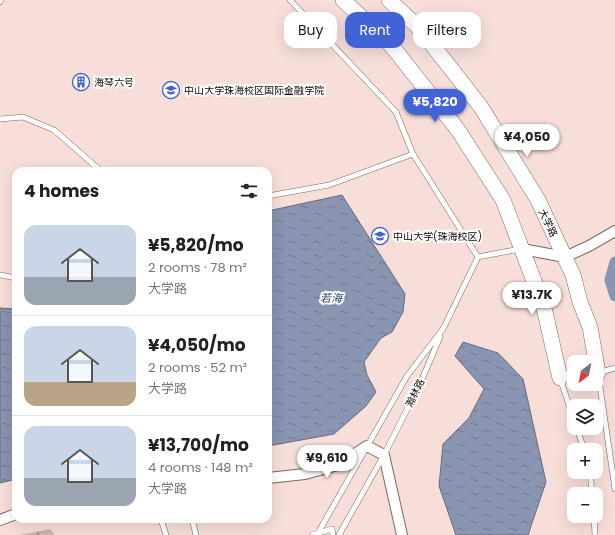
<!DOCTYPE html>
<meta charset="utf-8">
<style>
:root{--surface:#fff;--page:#f2f2f2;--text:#202124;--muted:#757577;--line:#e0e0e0;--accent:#4163d6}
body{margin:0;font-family:Poppins,"Noto Sans SC",sans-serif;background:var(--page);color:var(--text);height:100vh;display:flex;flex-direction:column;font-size:15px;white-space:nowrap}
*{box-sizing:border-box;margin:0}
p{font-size:13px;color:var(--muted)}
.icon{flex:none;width:22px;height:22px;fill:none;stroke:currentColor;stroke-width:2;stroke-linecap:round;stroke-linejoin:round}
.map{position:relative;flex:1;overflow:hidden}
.details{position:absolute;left:12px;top:167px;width:260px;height:356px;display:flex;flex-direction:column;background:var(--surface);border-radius:12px;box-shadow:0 4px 16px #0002}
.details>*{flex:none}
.hud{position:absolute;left:284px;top:12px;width:271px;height:36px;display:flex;gap:8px}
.needle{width:26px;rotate:212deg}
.buttons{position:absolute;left:567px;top:355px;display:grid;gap:8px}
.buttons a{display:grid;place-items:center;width:36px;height:36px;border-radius:8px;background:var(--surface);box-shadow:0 4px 16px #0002;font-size:20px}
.price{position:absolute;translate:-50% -34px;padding:0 9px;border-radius:14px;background:#fff;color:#222;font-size:13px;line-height:26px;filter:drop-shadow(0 1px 2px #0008)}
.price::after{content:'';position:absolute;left:50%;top:24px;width:12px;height:9px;margin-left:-6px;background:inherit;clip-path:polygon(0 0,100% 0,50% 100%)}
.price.selected{background:var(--accent);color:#fff}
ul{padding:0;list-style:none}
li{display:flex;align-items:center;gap:12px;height:100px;padding:0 12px}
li+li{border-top:1px solid var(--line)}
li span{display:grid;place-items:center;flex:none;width:112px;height:80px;border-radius:12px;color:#555}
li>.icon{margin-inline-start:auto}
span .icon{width:48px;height:48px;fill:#fffc;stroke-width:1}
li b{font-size:17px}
h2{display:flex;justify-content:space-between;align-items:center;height:48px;padding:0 12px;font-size:17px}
.pill{padding:0 14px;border-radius:12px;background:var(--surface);box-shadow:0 4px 16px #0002;font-size:14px;line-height:36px}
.pill.selected{background:var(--accent);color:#fff}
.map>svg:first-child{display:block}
</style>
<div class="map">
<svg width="615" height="535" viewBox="0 0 615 535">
<defs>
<pattern id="forest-firs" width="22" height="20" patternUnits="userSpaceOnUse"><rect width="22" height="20" fill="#cdb6b1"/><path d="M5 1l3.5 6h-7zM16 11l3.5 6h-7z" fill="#af9b97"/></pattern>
<pattern id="water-ripples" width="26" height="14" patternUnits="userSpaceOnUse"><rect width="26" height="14" fill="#8995b1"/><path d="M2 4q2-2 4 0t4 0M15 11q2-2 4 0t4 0" fill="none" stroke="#6f788e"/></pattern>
</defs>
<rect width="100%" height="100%" fill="#f7ded9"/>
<polygon fill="url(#forest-firs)" points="50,529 55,535 19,535"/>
<g fill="url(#water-ripples)" stroke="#656b7e">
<polygon points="342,195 405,294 403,312 392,332 381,338 364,362 367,375 376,392 366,406 334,434 268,446 268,211"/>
<polygon points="0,308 16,309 16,479 0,483"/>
<polygon points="463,342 498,353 523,379 546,482 528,535 456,535 439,486 443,444 469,418 484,389 455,356"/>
</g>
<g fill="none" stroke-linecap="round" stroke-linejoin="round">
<polyline stroke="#8995b1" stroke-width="11" points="615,262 610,280 615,296"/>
<g stroke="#7d6763" stroke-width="6">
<g id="lane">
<polyline points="290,0 396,112 413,154 478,257"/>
<polyline points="0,2 1,0"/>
<polyline points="0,119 23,117 54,130 101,171"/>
<polyline points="268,196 329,185 413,154"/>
<polyline points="0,275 16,278"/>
<polyline points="615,368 598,373 615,489"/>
<polyline points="574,369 560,378 574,420"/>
<polyline points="577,428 584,450"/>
<polyline points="590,472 592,494"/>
<polyline points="594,516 595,535"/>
<polyline points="161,519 166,535"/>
<polyline points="192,519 196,535"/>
<polyline points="318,533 407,376 443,329 478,257 520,249"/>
<polyline points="312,535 332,529 333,535"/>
<polyline points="339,535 384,455 420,384 440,337"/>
</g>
</g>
<g stroke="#7d6763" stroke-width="12">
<g id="street">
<polyline points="522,249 565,257 589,246 615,231"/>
<polyline points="268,478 305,474 338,465 367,446 384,455 402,535"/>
<polyline points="0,520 16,514"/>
</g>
</g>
<g stroke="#7d6763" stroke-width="16">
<g id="secondary">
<polyline points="343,0 391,45 458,130 503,200 534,281 545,312 560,378"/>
<polyline points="389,0 419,28 481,107 538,200 573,275 580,302 590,327 598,373"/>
</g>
</g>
<use href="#lane" stroke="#fff" stroke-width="5"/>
<use href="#street" stroke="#fff" stroke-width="10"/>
<use href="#secondary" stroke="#fff" stroke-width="15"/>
</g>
<defs>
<g id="building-ring" transform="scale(0.9)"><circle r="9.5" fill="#fff" stroke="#4163d6" stroke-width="1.5"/><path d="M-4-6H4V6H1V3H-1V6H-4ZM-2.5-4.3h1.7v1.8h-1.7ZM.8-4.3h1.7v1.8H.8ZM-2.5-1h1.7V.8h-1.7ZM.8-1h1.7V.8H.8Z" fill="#4163d6"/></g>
<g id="university-ring" transform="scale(0.9)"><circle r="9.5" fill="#fff" stroke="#4163d6" stroke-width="1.5"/><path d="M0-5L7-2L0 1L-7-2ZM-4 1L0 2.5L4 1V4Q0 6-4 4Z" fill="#4163d6"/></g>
</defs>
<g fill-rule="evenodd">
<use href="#building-ring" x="81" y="82"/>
<use href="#university-ring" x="171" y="90"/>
<use href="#university-ring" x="380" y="236"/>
</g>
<g text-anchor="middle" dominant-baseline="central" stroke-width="4" stroke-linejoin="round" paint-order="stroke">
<g font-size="10" fill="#110a08" stroke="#fff" text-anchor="start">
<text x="94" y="82">海琴六号</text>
<text x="184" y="90">中山大学珠海校区国际金融学院</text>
<text x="393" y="236">中山大学(珠海校区)</text>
</g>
<g font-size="10" fill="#110a08" stroke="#fff">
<text transform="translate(548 223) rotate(64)">大学路</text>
<text transform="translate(415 393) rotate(-64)">瀚林路</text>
</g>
<g font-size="11" font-style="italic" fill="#2d3c66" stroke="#fff">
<text x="331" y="298">若海</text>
</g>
</g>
</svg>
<div class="buttons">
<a><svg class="needle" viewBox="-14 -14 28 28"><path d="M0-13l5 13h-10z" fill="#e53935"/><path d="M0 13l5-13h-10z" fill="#757577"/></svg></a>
<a><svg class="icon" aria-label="layers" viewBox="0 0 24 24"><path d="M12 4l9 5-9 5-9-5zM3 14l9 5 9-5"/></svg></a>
<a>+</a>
<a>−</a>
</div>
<b class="price selected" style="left:435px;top:123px">¥5,820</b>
<b class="price" style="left:527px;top:158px">¥4,050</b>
<b class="price" style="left:532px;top:316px">¥13.7K</b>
<b class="price" style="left:327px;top:479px">¥9,610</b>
<div class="hud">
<a class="pill">Buy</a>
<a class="pill selected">Rent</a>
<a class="pill">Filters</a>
</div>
<section class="details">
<h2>4 homes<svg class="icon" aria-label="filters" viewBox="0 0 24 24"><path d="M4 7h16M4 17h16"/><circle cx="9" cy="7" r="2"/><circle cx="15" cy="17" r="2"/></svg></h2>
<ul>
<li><span style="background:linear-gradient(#c9d6e8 65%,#9aa5b1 0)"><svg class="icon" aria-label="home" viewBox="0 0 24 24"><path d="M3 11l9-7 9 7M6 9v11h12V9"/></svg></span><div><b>¥5,820/mo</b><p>2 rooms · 78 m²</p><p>大学路</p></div></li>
<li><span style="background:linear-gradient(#c9d6e8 70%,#b9a48a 0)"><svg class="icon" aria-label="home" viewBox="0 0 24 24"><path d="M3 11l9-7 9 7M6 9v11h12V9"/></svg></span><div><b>¥4,050/mo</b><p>2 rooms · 52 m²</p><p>大学路</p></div></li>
<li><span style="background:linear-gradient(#c9d6e8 65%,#9aa5b1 0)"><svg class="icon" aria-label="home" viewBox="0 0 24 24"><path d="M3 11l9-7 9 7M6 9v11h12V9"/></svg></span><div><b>¥13,700/mo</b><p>4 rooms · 148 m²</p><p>大学路</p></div></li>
</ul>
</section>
</div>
